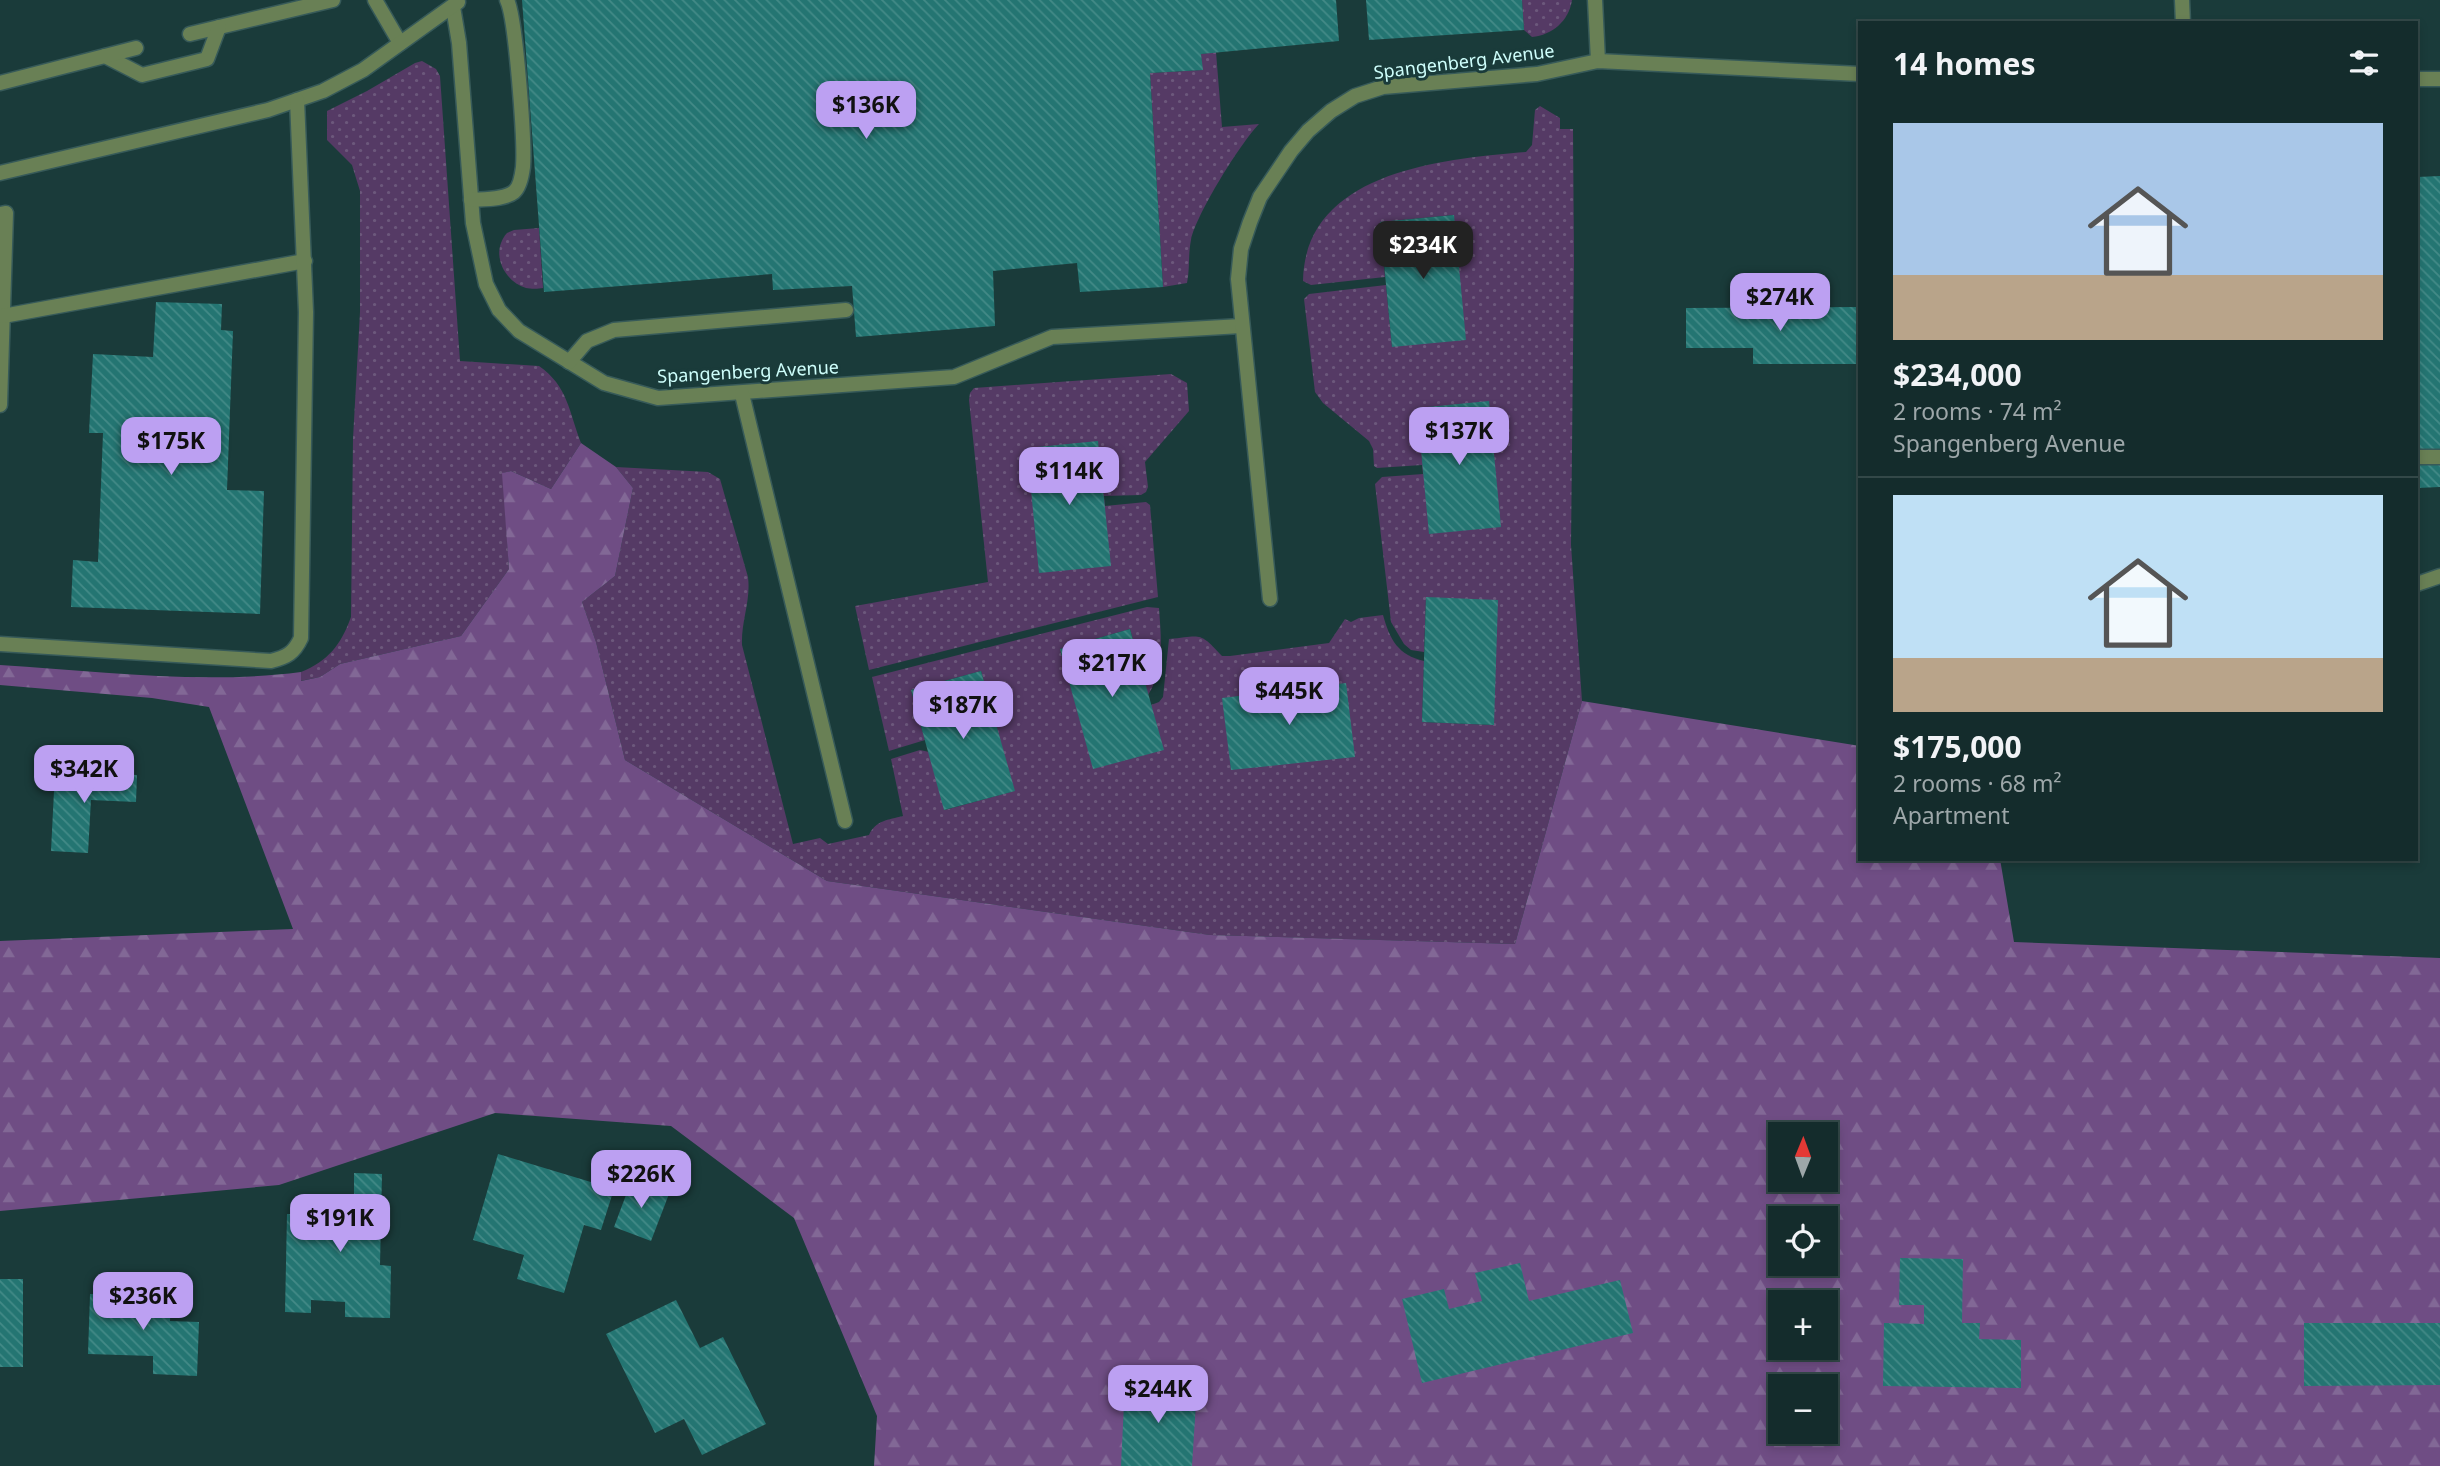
<!DOCTYPE html>
<meta charset="utf-8">
<style>
:root{--surface:#142c2c;--page:#213838;--text:#f1f3f6;--muted:#9da7a9;--line:#334848;--accent:#bca0f2}
body{margin:0;font-family:"Noto Sans",sans-serif;background:var(--page);color:var(--text);height:100vh;display:flex;flex-direction:column;font-size:26px;white-space:nowrap}
*{box-sizing:border-box;margin:0}
p{font-size:23px;color:var(--muted)}
.icon{flex:none;width:38px;height:38px;fill:none;stroke:currentColor;stroke-width:2;stroke-linecap:round;stroke-linejoin:round}
.map{position:relative;flex:1;overflow:hidden}
.side{position:absolute;left:1858px;top:21px;width:560px;height:840px;display:flex;flex-direction:column;background:var(--surface);border-radius:0px;box-shadow:0 4px 10px #0003,0 0 0 2px var(--line)}
.side>*{flex:none}
.needle{width:46px;rotate:1deg}
.tools{position:absolute;left:1768px;top:1122px;display:grid;gap:14px}
.tools a{display:grid;place-items:center;width:70px;height:70px;border-radius:0px;background:var(--surface);box-shadow:0 4px 10px #0003,0 0 0 2px var(--line);font-size:35px}
.price{position:absolute;translate:-50% -60px;padding:0 16px;border-radius:14px;background:var(--accent);color:#111;font-size:23px;line-height:46px;filter:drop-shadow(0 2px 4px #0008)}
.price::after{content:'';position:absolute;left:50%;top:42px;width:21px;height:16px;margin-left:-10px;background:inherit;clip-path:polygon(0 0,100% 0,50% 100%)}
.price.current{background:#222;color:#fff}
ul{padding:0;list-style:none}
li{display:grid;align-content:center;gap:14px;height:371px;padding:0 35px}
li+li{border-top:2px solid var(--line)}
li span{display:grid;place-items:center;height:217px;border-radius:0px;color:#555}
li>.icon{margin-inline-start:auto}
span .icon{width:126px;height:126px;fill:#fffc;stroke-width:1}
li b{font-size:30px}
h2{display:flex;justify-content:space-between;align-items:center;height:84px;padding:0 35px;font-size:30px}
.map>svg:first-child{display:block}
</style>
<div class="map">
<svg width="2440" height="1466" viewBox="0 0 2440 1466">
<defs>
<pattern id="grass-dots" width="8" height="8" patternUnits="userSpaceOnUse" patternTransform="scale(1.75)"><rect width="8" height="8" fill="#553a65"/><path d="M2 2h.1M6 6h.1" fill="none" stroke="#6c587c" stroke-width="1.8" stroke-linecap="round"/></pattern>
<pattern id="forest-firs" width="22" height="20" patternUnits="userSpaceOnUse" patternTransform="scale(1.75)"><rect width="22" height="20" fill="#6f4d84"/><path d="M5 1l3.5 6h-7zM16 11l3.5 6h-7z" fill="#826896"/></pattern>
<pattern id="building-back-hatch" width="6" height="6" patternUnits="userSpaceOnUse" patternTransform="scale(1.75)"><rect width="6" height="6" fill="#247572"/><path d="M-1 5l2 2M0 0l6 6M5-1l2 2" fill="none" stroke="#438a87"/></pattern>
</defs>
<rect width="100%" height="100%" fill="#1a3b3a"/>
<g fill="url(#grass-dots)">
<path d="M1522 0H1572C1569 21 1552 35 1532 37L1524 30Z"/>
<path d="M1216 52 1222 127 1259 124C1240 144 1197 213 1191 240 1188 254 1190 269 1187 283L1163 287 1150 73 1202 70 1201 54Z"/>
<path d="M422 61 436 69 440 76 460 361 539 366C568 386 569 412 581 443L551 489 511 471 503 473 509 569 461 636 340 664 320 677 300 681 301 672C328 661 341 645 351 617L353 439 360 312V191L352 165 327 140V111L367 91 415 63Z"/>
<path d="M1540 106 1560 118V129H1573L1574 259 1571 545 1582 701 1515 944 1210 935 827 881 625 760 596 642 582 602 615 576 633 488 616 467 708 472 720 479 748 577C751 601 741 621 742 645L793 844 820 838 828 844 869 835C876 820 888 820 903 816L891 759 920 750 929 752 945 810 1014 791 981 671 911 690 925 740 889 751 872 677 1147 607 1159 608C1161 638 1165 669 1148 695L1130 629 1060 649 1094 769 1151 705 1159 702 1163 697 1169 639C1202 636 1199 631 1222 656H1230L1329 643 1345 619 1351 622 1359 618 1383 615C1390 640 1398 655 1424 661L1422 722 1493 725 1426 598 1424 652 1411 650 1404 644 1391 622 1375 484 1382 477 1423 474 1422 465 1377 468 1374 466 1373 449 1369 441 1323 403 1315 392 1304 299 1309 294 1386 285 1392 347 1454 215 1380 222 1385 277 1311 285 1303 281C1305 171 1443 159 1526 152L1532 145 1535 110Z"/>
<path d="M539 228 543 288C538 289 531 289 526 288 503 281 490 252 507 233L514 230Z"/>
<polygon points="1171,374 1187,383 1189,411 1145,462 1148,487 1146,492 1141,495 1104,496 1105,506 1146,502 1150,505 1158,597 869,670 855,606 988,582 969,400 970,393 974,388"/>
</g>
<path fill="url(#forest-firs)" fill-rule="evenodd" d="M581 443 616 467 633 488 615 576 582 602 596 642 625 760 827 881 1210 935 1515 944 1582 701 1860 746V859H2000L2014 942 2440 958V1466H874L877 1416 794 1218 671 1126 495 1113 279 1185 0 1211V941L293 929 209 707 152 698 0 685V665C99 671 202 685 301 672V681L320 677 340 664 461 636 509 569 502 473 511 471 551 489ZM1780 1134H1825V1180H1780ZM1780 1218H1825V1264H1780ZM1780 1302H1825V1348H1780ZM1780 1386H1825V1432H1780Z"/>
<g fill="url(#building-back-hatch)">
<polygon points="522,0 1336,0 1339,41 1201,54 1203,70 1150,73 1163,287 1080,292 1077,263 993,271 995,326 856,337 852,286 773,290 772,274 544,292"/>
<polygon points="1366,0 1522,0 1524,30 1369,40"/>
<polygon points="2440,176 2440,487 2417,488 2417,177"/>
<polygon points="1454,215 1466,340 1392,347 1380,222"/>
<polygon points="156,302 222,304 221,330 233,331 227,490 264,491 260,614 71,607 73,560 98,562 103,433 89,433 93,354 153,357"/>
<polygon points="1860,307 1860,364 1753,364 1753,348 1686,348 1686,308"/>
<polygon points="1489,401 1501,527 1429,534 1417,408"/>
<polygon points="1098,441 1111,566 1039,573 1027,448"/>
<polygon points="1426,597 1498,600 1494,725 1422,722"/>
<polygon points="1130,629 1164,750 1093,769 1060,649"/>
<polygon points="981,671 1015,791 944,810 911,690"/>
<polygon points="1346,683 1355,757 1231,770 1222,698"/>
<polygon points="55,771 137,775 136,802 91,800 88,853 51,851"/>
<polygon points="498,1154 614,1189 601,1230 584,1225 564,1293 517,1279 524,1255 473,1240"/>
<polygon points="354,1173 382,1174 380,1265 391,1266 390,1318 345,1317 345,1302 311,1300 311,1313 285,1312 287,1214 316,1214 317,1196 354,1197"/>
<polygon points="632,1179 669,1194 651,1241 614,1227"/>
<polygon points="1900,1258 1963,1259 1962,1323 1980,1323 1979,1339 2021,1340 2021,1388 1883,1386 1884,1323 1924,1324 1924,1305 1899,1305"/>
<polygon points="1520,1263 1529,1301 1620,1280 1633,1333 1422,1383 1402,1299 1444,1289 1449,1309 1482,1301 1475,1273"/>
<rect x="0" y="1279" width="23" height="88"/>
<polygon points="90,1294 171,1297 170,1321 199,1322 197,1376 153,1374 153,1356 88,1354"/>
<polygon points="676,1300 700,1348 723,1337 766,1424 702,1455 684,1419 655,1433 606,1334"/>
<polygon points="2304,1323 2440,1323 2440,1385 2304,1386"/>
<polygon points="1125,1383 1197,1387 1192,1466 1121,1466"/>
</g>
<g fill="none" stroke-linecap="round" stroke-linejoin="round">
<g stroke="#375a59" stroke-width="17">
<g id="lane">
<polyline points="375,0 400,43"/>
<polyline points="2182,0 2183,23"/>
<polyline points="453,7 459,43 473,223 486,284 499,310 519,331 604,383 658,398 954,377 1052,337 1241,326"/>
<polyline points="190,34 333,0"/>
<polyline points="105,56 142,75 207,59 219,27"/>
<polyline points="0,83 136,48"/>
<polyline points="0,173 268,110 323,91 363,70 458,2"/>
<path d="M471 200C483 199 504 200 514 192 520 187 522 175 523 167 525 143 516 18 507 0"/>
<polyline points="0,214 6,213 0,405"/>
<polyline points="3,316 305,261"/>
<polyline points="569,362 587,341 614,330 846,310"/>
<polyline points="742,394 845,821"/>
<polyline points="2417,457 2440,457"/>
<polyline points="2417,584 2440,576"/>
<path d="M0 644 271 661C287 657 294 653 301 638L306 312 297 100"/>
</g>
</g>
<g stroke="#375a59" stroke-width="17">
<g id="street">
<polyline points="1595,0 1598,61"/>
<polyline points="2417,79 2440,79"/>
<polyline points="1270,599 1238,279 1241,249 1250,222 1260,197 1291,151 1308,131 1331,111 1355,96 1383,87 1537,74 1598,61 1860,74"/>
</g>
</g>
<use href="#lane" stroke="#698055" stroke-width="14"/>
<use href="#street" stroke="#698055" stroke-width="14"/>
</g>
<g text-anchor="middle" dominant-baseline="central" stroke-width="6" stroke-linejoin="round" paint-order="stroke">
<g font-size="18" fill="#cefefb" stroke="#1a3b3a">
<text transform="translate(1464 61) rotate(-7)">Spangenberg Avenue</text>
<text transform="translate(748 371) rotate(-3)">Spangenberg Avenue</text>
</g>
</g>
</svg>
<div class="tools">
<a><svg class="needle" viewBox="-14 -14 28 28"><path d="M0-13l5 13h-10z" fill="#e53935"/><path d="M0 13l5-13h-10z" fill="#9da7a9"/></svg></a>
<a><svg class="icon" aria-label="locate" viewBox="0 0 24 24"><circle cx="12" cy="12" r="6"/><path d="M12 2v4M12 18v4M2 12h4M18 12h4"/></svg></a>
<a>+</a>
<a>−</a>
</div>
<b class="price" style="left:866px;top:141px">$136K</b>
<b class="price current" style="left:1423px;top:281px">$234K</b>
<b class="price" style="left:1780px;top:333px">$274K</b>
<b class="price" style="left:1459px;top:467px">$137K</b>
<b class="price" style="left:171px;top:477px">$175K</b>
<b class="price" style="left:1069px;top:507px">$114K</b>
<b class="price" style="left:1112px;top:699px">$217K</b>
<b class="price" style="left:1289px;top:727px">$445K</b>
<b class="price" style="left:963px;top:741px">$187K</b>
<b class="price" style="left:84px;top:805px">$342K</b>
<b class="price" style="left:641px;top:1210px">$226K</b>
<b class="price" style="left:340px;top:1254px">$191K</b>
<b class="price" style="left:143px;top:1332px">$236K</b>
<b class="price" style="left:1158px;top:1425px">$244K</b>
<section class="side">
<h2>14 homes<svg class="icon" aria-label="filters" viewBox="0 0 24 24"><path d="M4 7h16M4 17h16"/><circle cx="9" cy="7" r="2"/><circle cx="15" cy="17" r="2"/></svg></h2>
<ul>
<li><span style="background:linear-gradient(#a9c7e8 70%,#b9a48a 0)"><svg class="icon" aria-label="home" viewBox="0 0 24 24"><path d="M3 11l9-7 9 7M6 9v11h12V9"/></svg></span><div><b>$234,000</b><p>2 rooms · 74 m²</p><p>Spangenberg Avenue</p></div></li>
<li><span style="background:linear-gradient(#bfe0f5 75%,#b9a48a 0)"><svg class="icon" aria-label="home" viewBox="0 0 24 24"><path d="M3 11l9-7 9 7M6 9v11h12V9"/></svg></span><div><b>$175,000</b><p>2 rooms · 68 m²</p><p>Apartment</p></div></li>
</ul>
</section>
</div>
